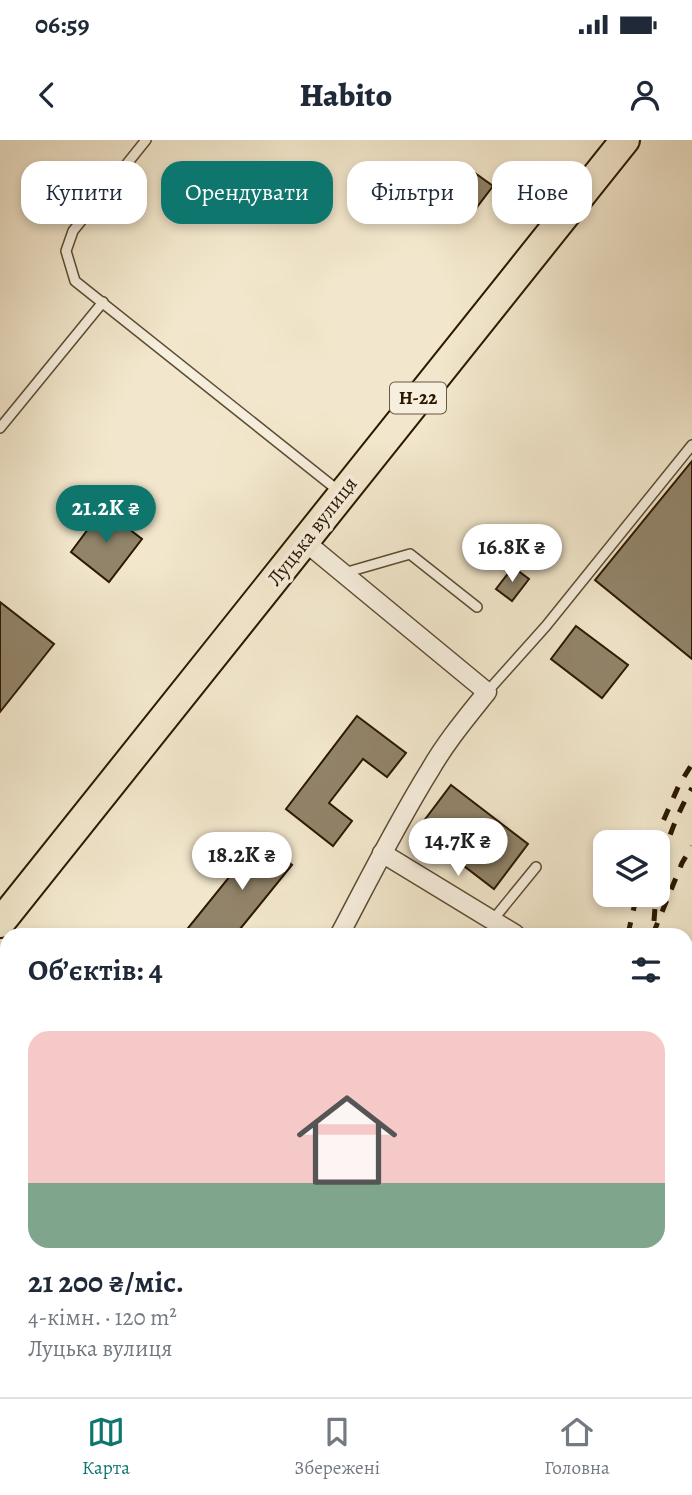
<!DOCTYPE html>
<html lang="uk">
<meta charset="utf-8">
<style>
:root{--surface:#fff;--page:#f6f6f7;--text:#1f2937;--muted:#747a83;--line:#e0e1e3;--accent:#0f766e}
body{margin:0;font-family:Alegreya,serif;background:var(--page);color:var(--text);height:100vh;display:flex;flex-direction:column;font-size:26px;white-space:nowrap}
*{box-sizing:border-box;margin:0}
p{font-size:23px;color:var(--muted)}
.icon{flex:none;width:38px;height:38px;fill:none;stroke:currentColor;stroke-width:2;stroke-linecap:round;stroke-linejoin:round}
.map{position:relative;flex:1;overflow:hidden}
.details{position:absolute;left:0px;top:788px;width:693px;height:471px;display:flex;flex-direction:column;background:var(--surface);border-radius:21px 21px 0 0;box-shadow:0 4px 10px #0003}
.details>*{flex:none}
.guide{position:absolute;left:21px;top:21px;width:651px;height:63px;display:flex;gap:14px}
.controls{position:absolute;left:593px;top:690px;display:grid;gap:14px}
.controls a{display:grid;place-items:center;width:77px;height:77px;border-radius:14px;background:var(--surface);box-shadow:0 4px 10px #0003;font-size:35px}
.price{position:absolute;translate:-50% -60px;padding:0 16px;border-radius:24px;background:#fff;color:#222;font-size:23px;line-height:46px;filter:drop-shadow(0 2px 4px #0008)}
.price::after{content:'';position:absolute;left:50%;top:42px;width:21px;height:16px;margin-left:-10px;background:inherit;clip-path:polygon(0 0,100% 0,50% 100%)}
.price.current{background:var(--accent);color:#fff}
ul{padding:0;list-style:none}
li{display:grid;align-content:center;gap:14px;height:371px;padding:0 28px}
li span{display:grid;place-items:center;height:217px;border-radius:21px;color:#555}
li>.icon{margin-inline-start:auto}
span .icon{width:126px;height:126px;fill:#fffc;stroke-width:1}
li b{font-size:30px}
h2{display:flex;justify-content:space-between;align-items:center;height:84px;padding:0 28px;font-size:30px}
.chip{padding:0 24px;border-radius:21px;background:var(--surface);box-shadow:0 4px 10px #0003;font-size:24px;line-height:63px}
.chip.current{background:var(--accent);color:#fff}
.status{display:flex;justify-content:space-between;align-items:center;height:49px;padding:0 35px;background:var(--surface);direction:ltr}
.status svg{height:19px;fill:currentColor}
header{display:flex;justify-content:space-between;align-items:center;height:91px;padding:0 28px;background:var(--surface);font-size:32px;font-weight:800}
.tab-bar{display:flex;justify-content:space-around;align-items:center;height:98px;border-top:2px solid var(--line);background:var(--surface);font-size:19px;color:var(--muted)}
.tab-bar a{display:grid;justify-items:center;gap:4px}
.tab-bar .current{color:var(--accent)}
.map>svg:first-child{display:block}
</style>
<div class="status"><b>06:59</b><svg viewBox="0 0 49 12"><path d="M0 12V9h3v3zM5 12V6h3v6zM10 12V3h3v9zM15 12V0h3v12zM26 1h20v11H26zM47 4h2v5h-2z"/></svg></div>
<header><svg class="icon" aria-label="back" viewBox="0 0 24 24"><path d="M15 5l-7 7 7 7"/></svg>Habito<svg class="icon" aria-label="person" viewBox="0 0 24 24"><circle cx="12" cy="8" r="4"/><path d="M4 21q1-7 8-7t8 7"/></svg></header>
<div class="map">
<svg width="692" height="1257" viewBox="0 0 692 1257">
<rect width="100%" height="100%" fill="#f2e7cc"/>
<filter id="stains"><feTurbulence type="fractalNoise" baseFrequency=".00286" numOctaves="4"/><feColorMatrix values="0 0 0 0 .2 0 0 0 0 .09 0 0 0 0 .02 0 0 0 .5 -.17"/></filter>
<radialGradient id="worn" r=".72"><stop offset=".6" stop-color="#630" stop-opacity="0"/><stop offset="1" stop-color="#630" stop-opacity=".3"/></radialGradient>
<g fill="#92846a" stroke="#2b1800" stroke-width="2">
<polygon points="461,23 493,46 474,71 443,48"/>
<polygon points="692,321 692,519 595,440"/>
<polygon points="103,369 142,399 109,442 71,412"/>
<polygon points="513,427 529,439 512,461 496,449"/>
<polygon points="0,462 54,504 0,572"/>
<polygon points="576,486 628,525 602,558 551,519"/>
<polygon points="357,576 406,613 387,637 363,619 329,663 352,681 333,706 286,669"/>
<polygon points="451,645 528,704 494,749 417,690"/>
<polygon points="260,699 292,725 236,794 196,794 188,788"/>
<polygon points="692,989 692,1025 686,1021 686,995 687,996"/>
<polygon points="3,1016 7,1020 7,1072 0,1066 0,1019"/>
<polygon points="0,1111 7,1117 7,1145 0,1154"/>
<polygon points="125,1251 154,1251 149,1257 121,1257"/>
</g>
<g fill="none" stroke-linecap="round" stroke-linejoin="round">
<g stroke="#5d4c33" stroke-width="12">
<g id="lane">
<polyline points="146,0 73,91 66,111 75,141 340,352"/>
<polyline points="0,288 103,162"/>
<polyline points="344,433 410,414 477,467"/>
<polyline points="487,552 546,486 692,305"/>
<polyline points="492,781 536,727"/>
<polyline points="217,1257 221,1251"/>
</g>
</g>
<g stroke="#5d4c33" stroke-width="21">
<g id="street">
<path d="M304 401 487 552C467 577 446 602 430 630 397 683 369 739 340 794"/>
<polyline points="382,713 515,794"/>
<polyline points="686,930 692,934"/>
<polyline points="99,1257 102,1251"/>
<polyline points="509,1257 509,1251"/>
</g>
</g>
<g stroke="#2b1800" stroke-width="32">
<polyline id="primary" points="0,783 625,0"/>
</g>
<use href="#lane" stroke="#f7efde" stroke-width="9"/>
<use href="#street" stroke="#f7efde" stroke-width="18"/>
<use href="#primary" stroke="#f2e7cc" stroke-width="28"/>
<g stroke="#2b1800" stroke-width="5" stroke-dasharray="12 12" stroke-linecap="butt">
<polyline points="654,702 679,645 692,624"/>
<path d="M658 741C664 708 675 677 692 648"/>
<polyline points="654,781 656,754"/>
<polyline points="628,794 637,754"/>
<polyline points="653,794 682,723 692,706"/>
<polyline points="620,1257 622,1251"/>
</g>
</g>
<g text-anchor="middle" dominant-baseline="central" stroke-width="7" stroke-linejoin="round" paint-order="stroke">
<rect fill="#f7efde" stroke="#685843" stroke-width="2" x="390" y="242.5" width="56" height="31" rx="5"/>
<g font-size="19" font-weight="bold" fill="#2b1800">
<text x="418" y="258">Н-22</text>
</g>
<g font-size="21" fill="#2b1800" stroke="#f7efde">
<text transform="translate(312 391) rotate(-52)">Луцька вулиця</text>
</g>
</g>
<rect width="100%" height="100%" filter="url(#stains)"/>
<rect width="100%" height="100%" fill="url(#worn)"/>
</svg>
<div class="controls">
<a><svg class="icon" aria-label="layers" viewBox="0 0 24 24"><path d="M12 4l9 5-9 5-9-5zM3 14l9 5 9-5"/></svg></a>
</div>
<b class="price current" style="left:106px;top:405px">21.2K ₴</b>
<b class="price" style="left:512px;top:444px">16.8K ₴</b>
<b class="price" style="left:458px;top:738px">14.7K ₴</b>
<b class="price" style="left:242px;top:752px">18.2K ₴</b>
<div class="guide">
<a class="chip">Купити</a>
<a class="chip current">Орендувати</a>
<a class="chip">Фільтри</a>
<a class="chip">Нове</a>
</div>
<section class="details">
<h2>Об’єктів: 4<svg class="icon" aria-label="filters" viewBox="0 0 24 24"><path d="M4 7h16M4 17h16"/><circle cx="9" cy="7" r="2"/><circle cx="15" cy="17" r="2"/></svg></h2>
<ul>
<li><span style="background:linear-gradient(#f6c9c9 70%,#7fa58c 0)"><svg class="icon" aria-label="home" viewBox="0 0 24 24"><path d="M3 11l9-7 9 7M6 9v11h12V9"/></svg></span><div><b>21 200 ₴/міс.</b><p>4-кімн. · 120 m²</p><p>Луцька вулиця</p></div></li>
</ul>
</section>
</div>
<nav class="tab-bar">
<a class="current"><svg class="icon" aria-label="map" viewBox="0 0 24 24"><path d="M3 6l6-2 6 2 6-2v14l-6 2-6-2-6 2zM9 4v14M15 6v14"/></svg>Карта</a>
<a><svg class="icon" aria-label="saved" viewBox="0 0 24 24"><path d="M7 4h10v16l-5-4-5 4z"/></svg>Збережені</a>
<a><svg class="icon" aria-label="home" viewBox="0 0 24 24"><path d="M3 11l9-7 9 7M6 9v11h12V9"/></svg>Головна</a>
</nav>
